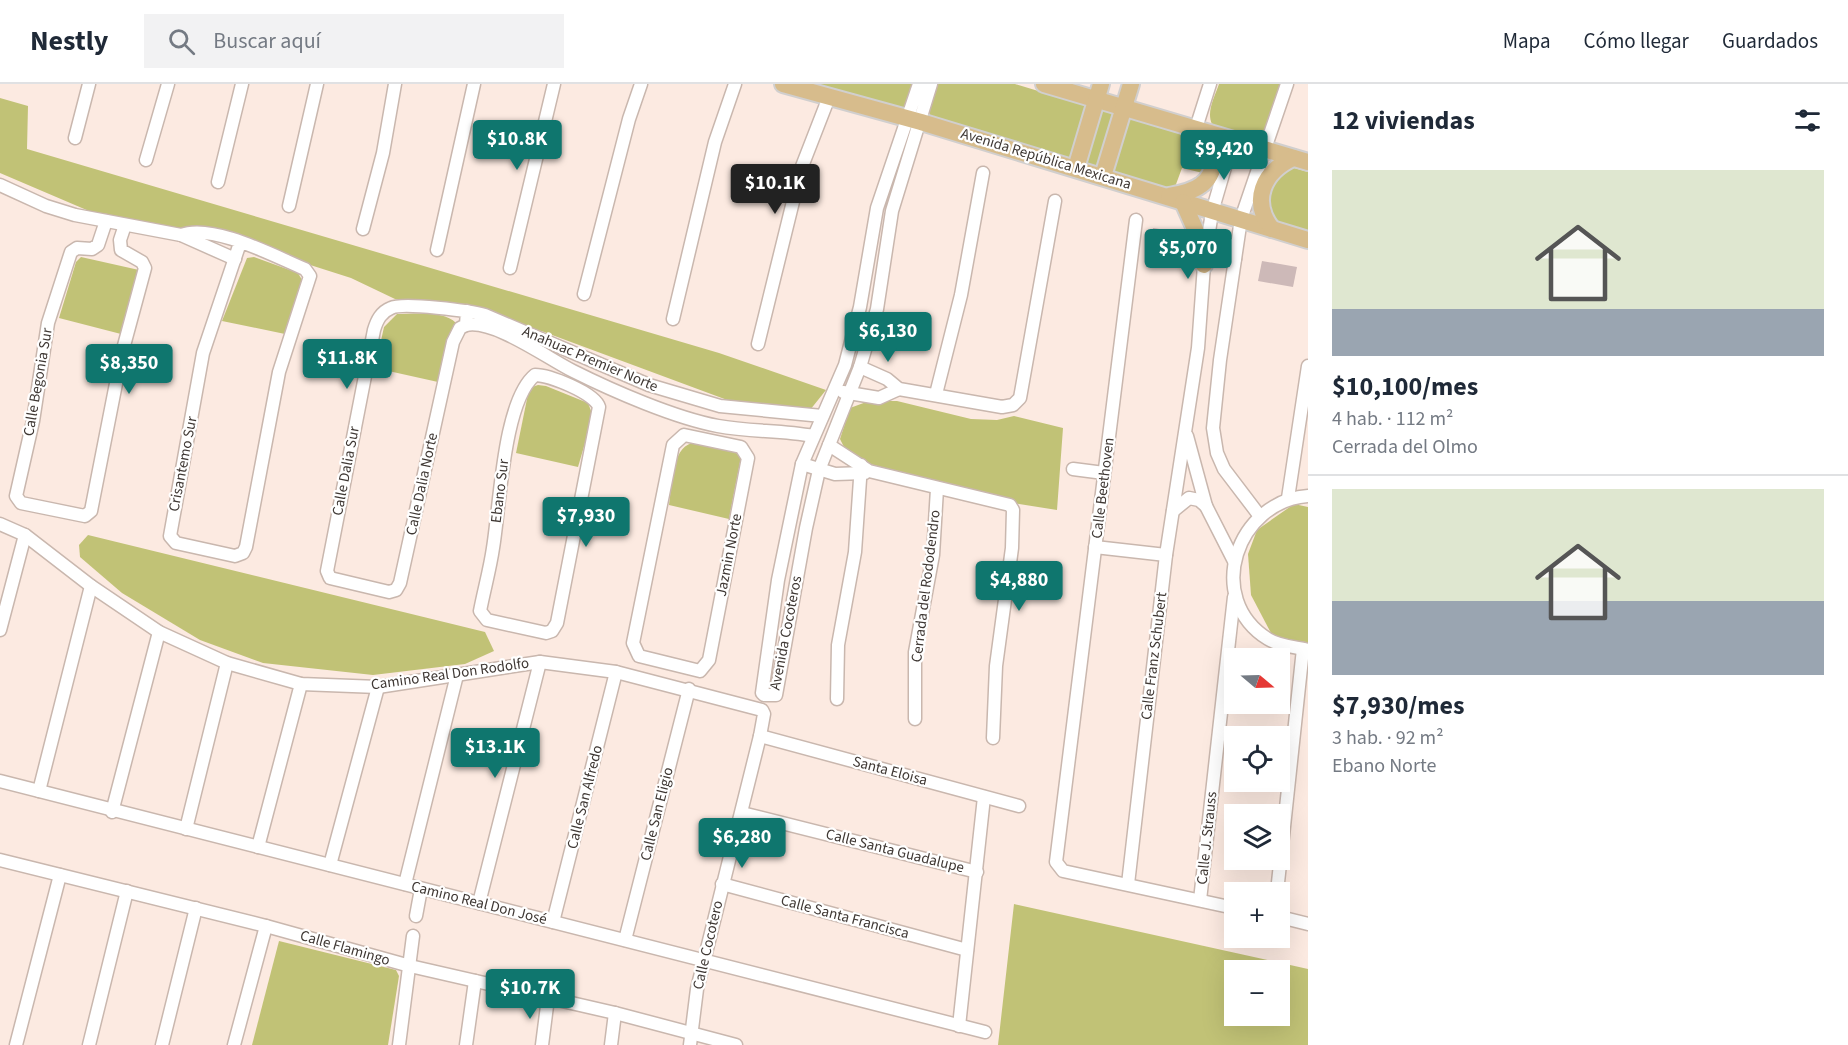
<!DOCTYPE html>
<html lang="es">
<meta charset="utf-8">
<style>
:root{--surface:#fff;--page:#f2f2f3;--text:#1f2937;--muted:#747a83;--line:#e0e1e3;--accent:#0f766e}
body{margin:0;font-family:"Source Sans 3",sans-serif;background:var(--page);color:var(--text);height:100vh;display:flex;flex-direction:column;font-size:22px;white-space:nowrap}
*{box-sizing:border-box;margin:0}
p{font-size:20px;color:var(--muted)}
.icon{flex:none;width:33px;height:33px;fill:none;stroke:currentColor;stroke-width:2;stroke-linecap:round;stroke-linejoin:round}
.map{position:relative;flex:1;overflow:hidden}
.drawer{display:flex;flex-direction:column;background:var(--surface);width:540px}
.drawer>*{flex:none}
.needle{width:39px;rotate:109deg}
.tools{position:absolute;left:1224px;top:564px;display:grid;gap:12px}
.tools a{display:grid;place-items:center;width:66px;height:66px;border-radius:0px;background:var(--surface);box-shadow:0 6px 24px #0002;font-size:30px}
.price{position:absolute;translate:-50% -51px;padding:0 14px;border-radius:6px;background:var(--accent);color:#fff;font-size:20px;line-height:39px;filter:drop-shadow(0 2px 3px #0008)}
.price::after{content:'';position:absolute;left:50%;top:36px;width:18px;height:14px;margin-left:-9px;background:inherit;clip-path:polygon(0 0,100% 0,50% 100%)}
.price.on{background:#222;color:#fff}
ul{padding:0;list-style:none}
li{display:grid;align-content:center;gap:12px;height:318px;padding:0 24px}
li+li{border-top:2px solid var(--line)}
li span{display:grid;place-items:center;height:186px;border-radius:0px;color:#555}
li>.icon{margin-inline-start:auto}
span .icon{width:108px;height:108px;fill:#fffc;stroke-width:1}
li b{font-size:26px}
h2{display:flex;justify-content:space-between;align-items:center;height:72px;padding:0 24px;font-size:26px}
header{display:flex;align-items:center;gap:36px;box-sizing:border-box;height:84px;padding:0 30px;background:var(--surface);border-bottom:2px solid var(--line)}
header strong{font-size:28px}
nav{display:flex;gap:33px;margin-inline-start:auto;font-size:21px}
.search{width:420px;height:54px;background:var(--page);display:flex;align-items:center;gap:15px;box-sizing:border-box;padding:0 21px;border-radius:0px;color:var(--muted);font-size:22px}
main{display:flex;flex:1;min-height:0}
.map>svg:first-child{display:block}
</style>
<header>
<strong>Nestly</strong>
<div class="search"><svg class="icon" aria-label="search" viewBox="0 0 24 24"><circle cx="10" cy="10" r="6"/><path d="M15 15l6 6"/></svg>Buscar aquí</div>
<nav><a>Mapa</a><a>Cómo llegar</a><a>Guardados</a></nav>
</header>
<main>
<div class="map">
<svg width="1308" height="961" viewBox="0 0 1308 961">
<rect width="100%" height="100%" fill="#fceae1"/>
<g fill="#c1c276" fill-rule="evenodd">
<polygon points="810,0 916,0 909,21 903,26"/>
<polygon points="937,0 1015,0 1210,59 1207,90 1182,84 1175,103 1162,106 931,34 929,27"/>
<path d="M1219 0H1282C1277 15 1275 41 1262 52 1252 61 1219 53 1212 40 1206 28 1215 12 1219 0Z"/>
<polygon points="0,14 28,22 27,65 719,269 826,306 810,326 738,320 544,248 462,222 395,215 351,194 210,149 96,130 0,89"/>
<path d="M1291 83 1308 88V148L1268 136C1266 107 1268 101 1291 83Z"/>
<polygon points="81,173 139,186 121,250 59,234 76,178"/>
<polygon points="254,173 298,189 302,196 299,216 285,250 222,237 247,174"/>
<path d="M397 230C414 230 444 226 456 239L438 298 375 284 384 243Z"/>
<polygon points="538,301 546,302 588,319 593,332 578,383 516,369 528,310 532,303"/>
<polygon points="869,317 897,317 971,335 997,336 1014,332 1063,344 1057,426 1013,419 870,380 846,367 840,355 850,324"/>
<path d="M692 359 734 367 741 373 729 435 669 421C672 402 671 365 692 359Z"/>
<polygon points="1294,420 1308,423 1308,560 1272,551 1251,511 1248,470 1257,446"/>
<polygon points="88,451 485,548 494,567 465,580 373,591 263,579 200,556 122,509 80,473 79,461"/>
<path d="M1014 820 1308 885V961H998ZM1234 886H1280V932H1234Z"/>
<polygon points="279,857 396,886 399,892 388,961 252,961"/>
</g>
<g fill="#cdb9b8">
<polygon points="1153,144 1185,149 1184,167 1150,162"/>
<polygon points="1262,177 1297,183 1293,203 1258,197"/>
</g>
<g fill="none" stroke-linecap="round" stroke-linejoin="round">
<g stroke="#c9b7ae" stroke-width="15">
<g id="minor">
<polyline points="919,0 877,124 860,223 845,281 802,380 778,496 762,609 764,611 776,611 806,444 819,386 860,283 877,225 892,127 931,0"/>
<polyline points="1196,44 1210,0"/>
<polyline points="75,54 89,0"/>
<polyline points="146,76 168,0"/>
<polyline points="218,98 242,0"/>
<polyline points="0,101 46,122 75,131 181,151 235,175"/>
<polyline points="289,122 317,0"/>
<polyline points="1136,136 1056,778 1063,787 1234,824"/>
<polyline points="106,137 98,161 92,165 77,164 71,168 48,239 33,337 16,412 21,419 85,432 91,427 122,269 145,184 142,178 121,166 120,156 125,141"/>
<polyline points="363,145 383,69 395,0"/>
<path d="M181 151C213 139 274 172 305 185L310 192 279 288 246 463 243 469 235 472 176 459 170 452 203 269 240 159"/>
<polyline points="437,166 474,0"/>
<polyline points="1207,171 1214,159 1228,160 1232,164 1235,175"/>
<polyline points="510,184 554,0"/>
<polyline points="584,210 629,35 641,0"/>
<path d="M467 227 466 241 460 244 453 258 400 499 396 506 389 508 330 494 327 487 374 246C377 236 381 228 391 224 403 218 471 227 485 231L649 301 720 322 822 332"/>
<polyline points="673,235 715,58 735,0"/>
<path d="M466 241C494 235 547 274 573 287 613 307 675 334 718 342 750 348 782 346 813 352"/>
<polyline points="758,260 801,85 829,13"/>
<polyline points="860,283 887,295 899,305 1002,323 1013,321 1020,314 1055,117"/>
<path d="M535 291C549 291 595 309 599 323L557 539 552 547 546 549 487 536 480 527C484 506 490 485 493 464 500 423 503 317 535 291Z"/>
<polyline points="843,308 879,314 899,305"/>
<polyline points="936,310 961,211 983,89"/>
<polygon points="684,351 741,363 748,374 709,576 700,587 639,572 633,559 673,361"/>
<polyline points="1187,352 1206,422 1234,477"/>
<polyline points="829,361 869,387 1010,421 1013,426 1012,464 996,582 993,654"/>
<polyline points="802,380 835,390 865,389"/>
<polyline points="1073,385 1104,389"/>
<path d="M1308 412C1237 417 1203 514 1268 555 1279 562 1296 563 1308 566"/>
<polyline points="1288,414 1308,282"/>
<polyline points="1173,427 1189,414 1199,416 1206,422"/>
<polyline points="1259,431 1224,385 1217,369 1213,344 1220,276 1241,135 1287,0"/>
<polyline points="0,440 25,451 91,502 159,548 227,579 301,600 378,603 540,578 616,588 762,626 764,630 760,652 697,905 690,961"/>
<polyline points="1095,463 1166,471"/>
<polyline points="0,546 25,451"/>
<polyline points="837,615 838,561 855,468 861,381"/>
<polyline points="915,635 915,568 933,471 937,405"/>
<polyline points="760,652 1019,722"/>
<polyline points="0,697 985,948"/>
<polyline points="39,707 91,502"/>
<polyline points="112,728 159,548"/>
<polyline points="742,729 977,788"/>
<polyline points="186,745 227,579"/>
<polyline points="258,763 301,600"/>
<polyline points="0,776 266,842 410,882 615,929 736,961"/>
<polyline points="330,781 378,603"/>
<polyline points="405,800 457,591"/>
<polyline points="722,800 967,866"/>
<polyline points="1128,800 1166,471 1198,264 1204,181 1212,128 1233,56"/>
<polyline points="1277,808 1303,565"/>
<polyline points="1200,816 1234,513"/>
<polyline points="479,819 540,578"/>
<polyline points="416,832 421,805"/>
<polyline points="1280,833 1308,840"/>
<polyline points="553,838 616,588"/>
<polyline points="625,856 689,605"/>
<polyline points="959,942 984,713"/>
<polyline points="16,961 60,791"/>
<polyline points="89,961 127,807"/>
<polyline points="162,961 196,824"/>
<polyline points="234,961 266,842"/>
<polyline points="399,961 413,852"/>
<polyline points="466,961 475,897"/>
<polyline points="542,961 548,914"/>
<polyline points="611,961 615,929"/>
</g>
</g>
<g stroke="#d1cfce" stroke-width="20">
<g id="major">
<polyline points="783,0 921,38 1308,156"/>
<polyline points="1044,0 1308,78"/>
<polyline points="1076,84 1101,0"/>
<polyline points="1103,92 1131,0"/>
<path d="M1169 112C1179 110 1192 108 1201 101 1216 91 1219 62 1209 49"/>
<polyline points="1183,118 1195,145 1204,181"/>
<path d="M1272 145C1250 117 1263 88 1293 74"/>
</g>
</g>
<use href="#minor" stroke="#fff" stroke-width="12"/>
<use href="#major" stroke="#d7bc8c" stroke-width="16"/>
</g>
<g text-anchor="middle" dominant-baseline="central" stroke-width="4.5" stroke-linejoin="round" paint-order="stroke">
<g font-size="15" fill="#3f3834" stroke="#fff">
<text transform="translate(1046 75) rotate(17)">Avenida República Mexicana</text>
<text transform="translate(590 275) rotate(23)">Anahuac Premier Norte</text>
<text transform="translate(38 298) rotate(-80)">Calle Begonia Sur</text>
<text transform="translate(183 380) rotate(-79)">Crisantemo Sur</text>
<text transform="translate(346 387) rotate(-79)">Calle Dalia Sur</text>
<text transform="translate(422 400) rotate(-78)">Calle Dalia Norte</text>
<text transform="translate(1103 404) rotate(-83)">Calle Beethoven</text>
<text transform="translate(500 407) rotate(-83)">Ebano Sur</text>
<text transform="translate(729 471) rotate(-79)">Jazmin Norte</text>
<text transform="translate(926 502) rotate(-83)">Cerrada del Rododendro</text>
<text transform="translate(786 549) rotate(-79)">Avenida Cocoteros</text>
<text transform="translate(1154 572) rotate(-83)">Calle Franz Schubert</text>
<text transform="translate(450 590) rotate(-8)">Camino Real Don Rodolfo</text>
<text transform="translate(890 687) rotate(15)">Santa Eloisa</text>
<text transform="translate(585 713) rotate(-76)">Calle San Alfredo</text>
<text transform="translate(657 730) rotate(-76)">Calle San Eligio</text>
<text transform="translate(1207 754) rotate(-84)">Calle J. Strauss</text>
<text transform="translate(895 767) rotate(14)">Calle Santa Guadalupe</text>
<text transform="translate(479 819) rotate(14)">Camino Real Don José</text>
<text transform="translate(845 833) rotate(15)">Calle Santa Francisca</text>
<text transform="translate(708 861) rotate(-77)">Calle Cocotero</text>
<text transform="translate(345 864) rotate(16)">Calle Flamingo</text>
</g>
</g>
</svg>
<div class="tools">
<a><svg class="needle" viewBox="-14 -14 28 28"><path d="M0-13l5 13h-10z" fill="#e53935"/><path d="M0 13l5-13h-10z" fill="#747a83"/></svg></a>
<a><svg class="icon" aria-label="locate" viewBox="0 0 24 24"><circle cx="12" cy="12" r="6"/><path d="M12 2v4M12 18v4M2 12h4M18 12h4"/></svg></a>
<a><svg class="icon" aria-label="layers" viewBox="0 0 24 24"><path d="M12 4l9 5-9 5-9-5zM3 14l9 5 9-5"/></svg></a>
<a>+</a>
<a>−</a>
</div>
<b class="price" style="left:517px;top:87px">$10.8K</b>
<b class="price" style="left:1224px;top:97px">$9,420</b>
<b class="price on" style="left:775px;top:131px">$10.1K</b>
<b class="price" style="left:1188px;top:196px">$5,070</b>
<b class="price" style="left:888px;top:279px">$6,130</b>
<b class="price" style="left:347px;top:306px">$11.8K</b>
<b class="price" style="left:129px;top:311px">$8,350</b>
<b class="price" style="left:586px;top:464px">$7,930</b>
<b class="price" style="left:1019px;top:528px">$4,880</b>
<b class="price" style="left:495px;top:695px">$13.1K</b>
<b class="price" style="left:742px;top:785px">$6,280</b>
<b class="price" style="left:530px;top:936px">$10.7K</b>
</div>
<section class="drawer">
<h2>12 viviendas<svg class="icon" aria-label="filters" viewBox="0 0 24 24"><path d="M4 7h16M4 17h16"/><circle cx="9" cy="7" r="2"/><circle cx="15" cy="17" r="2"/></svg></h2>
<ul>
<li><span style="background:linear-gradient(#dfe7d0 75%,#9aa5b1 0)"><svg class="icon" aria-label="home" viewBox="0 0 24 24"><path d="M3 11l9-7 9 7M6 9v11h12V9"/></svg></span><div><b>$10,100/mes</b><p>4 hab. · 112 m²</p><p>Cerrada del Olmo</p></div></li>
<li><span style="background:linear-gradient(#dfe7d0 60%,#9aa5b1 0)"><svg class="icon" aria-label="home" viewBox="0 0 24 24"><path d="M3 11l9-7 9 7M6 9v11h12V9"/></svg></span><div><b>$7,930/mes</b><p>3 hab. · 92 m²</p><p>Ebano Norte</p></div></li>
</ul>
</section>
</main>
